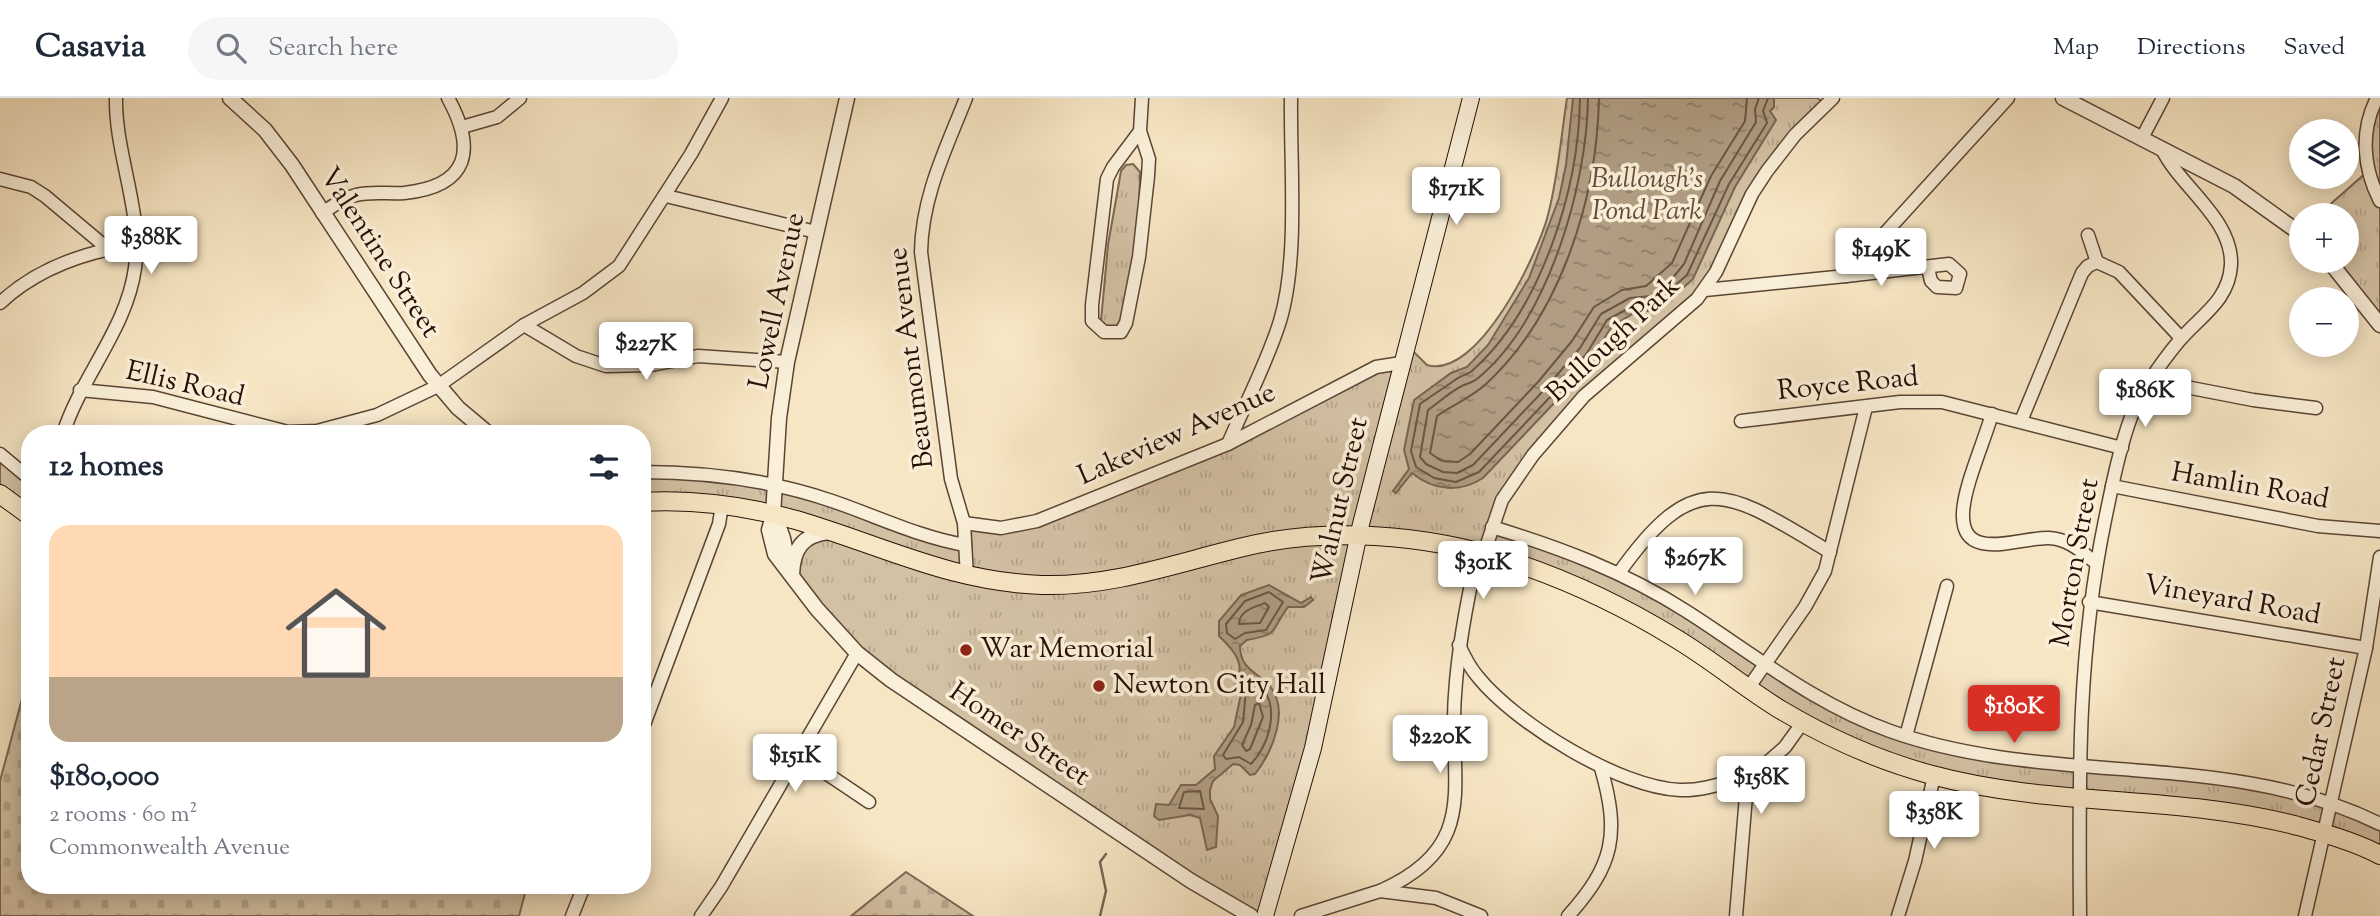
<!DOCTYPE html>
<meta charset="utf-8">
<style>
:root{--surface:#fff;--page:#f6f6f7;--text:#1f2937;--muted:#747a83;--line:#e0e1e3;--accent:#d93025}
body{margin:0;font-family:"Sorts Mill Goudy",serif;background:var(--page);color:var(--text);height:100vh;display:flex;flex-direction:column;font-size:26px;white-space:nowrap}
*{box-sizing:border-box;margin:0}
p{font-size:23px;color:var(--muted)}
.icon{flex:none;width:38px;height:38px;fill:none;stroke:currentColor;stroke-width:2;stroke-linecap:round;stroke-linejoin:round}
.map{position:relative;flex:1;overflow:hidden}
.drawer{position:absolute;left:21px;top:327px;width:630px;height:469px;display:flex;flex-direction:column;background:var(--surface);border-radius:28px;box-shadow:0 4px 18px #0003}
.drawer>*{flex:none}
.buttons{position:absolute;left:2289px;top:21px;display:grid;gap:14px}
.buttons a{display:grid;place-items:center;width:70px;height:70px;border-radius:50%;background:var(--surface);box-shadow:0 4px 18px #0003;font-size:35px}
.price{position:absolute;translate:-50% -60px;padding:0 16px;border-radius:7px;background:#fff;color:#222;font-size:23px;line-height:46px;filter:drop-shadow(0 2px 4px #0008)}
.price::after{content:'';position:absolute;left:50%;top:42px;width:21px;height:16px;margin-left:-10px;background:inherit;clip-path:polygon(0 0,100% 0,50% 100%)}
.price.on{background:var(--accent);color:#fff}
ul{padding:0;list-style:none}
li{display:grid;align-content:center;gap:14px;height:371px;padding:0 28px}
li span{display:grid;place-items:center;height:217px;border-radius:21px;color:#555}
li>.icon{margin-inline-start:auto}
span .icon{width:126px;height:126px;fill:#fffc;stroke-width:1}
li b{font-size:30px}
h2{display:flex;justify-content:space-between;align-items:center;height:84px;padding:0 28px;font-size:30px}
header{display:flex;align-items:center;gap:42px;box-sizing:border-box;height:98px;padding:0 35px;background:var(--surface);border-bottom:2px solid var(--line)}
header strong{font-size:33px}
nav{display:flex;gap:38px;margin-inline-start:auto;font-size:24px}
.search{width:490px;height:63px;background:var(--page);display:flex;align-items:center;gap:18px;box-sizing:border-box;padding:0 24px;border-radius:38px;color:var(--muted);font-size:26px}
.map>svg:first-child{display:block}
</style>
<header>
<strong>Casavia</strong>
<div class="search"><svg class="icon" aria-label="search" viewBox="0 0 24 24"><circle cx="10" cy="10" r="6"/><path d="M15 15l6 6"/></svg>Search here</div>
<nav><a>Map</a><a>Directions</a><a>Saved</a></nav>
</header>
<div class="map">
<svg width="2380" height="818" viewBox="0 0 2380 818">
<defs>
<pattern id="cemetery-stones" width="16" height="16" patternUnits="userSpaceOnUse" patternTransform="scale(1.75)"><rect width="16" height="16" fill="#d3c1a4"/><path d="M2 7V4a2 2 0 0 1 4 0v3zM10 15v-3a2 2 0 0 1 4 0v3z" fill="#b5a58c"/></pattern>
<pattern id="park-tufts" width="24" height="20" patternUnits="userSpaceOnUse" patternTransform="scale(1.75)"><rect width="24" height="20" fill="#d3c1a4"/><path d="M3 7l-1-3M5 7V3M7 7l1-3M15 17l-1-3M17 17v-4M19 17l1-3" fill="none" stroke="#b5a58c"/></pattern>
<pattern id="water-ripples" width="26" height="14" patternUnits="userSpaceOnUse" patternTransform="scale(1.75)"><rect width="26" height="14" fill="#b09d83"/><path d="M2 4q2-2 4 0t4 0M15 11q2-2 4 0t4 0" fill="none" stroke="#8f7e69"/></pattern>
</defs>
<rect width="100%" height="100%" fill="#f7e6c4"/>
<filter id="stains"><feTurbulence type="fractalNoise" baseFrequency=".00286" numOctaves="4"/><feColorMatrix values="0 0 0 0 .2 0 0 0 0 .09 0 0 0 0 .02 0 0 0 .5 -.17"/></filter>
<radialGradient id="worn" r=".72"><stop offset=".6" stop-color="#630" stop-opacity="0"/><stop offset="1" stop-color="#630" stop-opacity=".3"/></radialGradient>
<g fill="url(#cemetery-stones)" stroke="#7c6854" stroke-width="2">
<polygon points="30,571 30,788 527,788 519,818 0,818 0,683"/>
<polygon points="906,774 973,818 851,818"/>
</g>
<g fill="url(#park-tufts)" stroke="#7c6854" stroke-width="2">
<path d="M1567 0H1817L1826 6 1774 62 1715 177 1626 261 1533 357 1493 429 1619 475 1801 590 1931 646 2236 683 2380 726V757L2325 735 1905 669 1749 589 1542 474 1358 437 1265 818H1251L891 582 792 477 810 438 790 421 642 404V374L736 380 964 447V425L1001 430 1162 375 1376 269 1401 265 1405 251 1415 255 1427 267C1478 282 1538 156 1548 117 1558 79 1561 39 1567 0Z"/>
<polygon points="2380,0 2380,227 2329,163 2347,163 2347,117 2318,117 2368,73 2366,50"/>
<path d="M1133 66 1140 74C1140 103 1133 212 1115 230L1103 228 1101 223 1108 147 1121 73 1126 67Z"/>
<polygon points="0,356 30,381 30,418 0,396"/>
</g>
<g fill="url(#water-ripples)" stroke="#796451" stroke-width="2">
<path d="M1573 0H1774V9L1770 13 1776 22 1735 89 1693 181 1658 212 1636 214 1612 228 1592 260 1557 302 1483 380C1460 395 1434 393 1412 375L1396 395 1393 393 1409 371 1404 352 1414 302 1451 275 1467 269 1488 247 1529 180 1559 100 1566 67Z"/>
<path d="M1269 487 1301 505 1311 499 1313 502 1304 509H1288C1269 534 1281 536 1247 542L1240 548C1240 570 1255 573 1268 586 1291 610 1273 653 1255 676L1250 677 1240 667 1233 666 1213 683 1210 692V701L1218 718 1216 749 1207 752 1200 720 1190 717 1159 722 1154 718 1156 706 1169 707 1181 687H1196L1215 671 1214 658 1234 629 1241 596 1234 588C1247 568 1236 554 1219 538V523L1241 497Z"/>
</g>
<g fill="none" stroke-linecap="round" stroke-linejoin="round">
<g stroke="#6b5644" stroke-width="2">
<path d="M1580 0C1579 90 1542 210 1473 272 1468 277 1461 277 1455 282 1444 290 1431 298 1420 306L1411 353 1416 369 1434 380 1456 384 1479 374 1552 297 1587 255 1607 222 1633 208 1655 205 1687 177 1729 86 1767 25 1763 13 1768 0"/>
<path d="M1588 0C1587 88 1548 223 1477 281 1472 285 1468 285 1462 288 1451 293 1438 305 1428 312L1420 359 1426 366 1443 374 1457 375 1473 367 1545 291 1580 250 1601 216 1630 200 1651 198 1671 182 1684 166 1720 83 1756 24 1755 11 1759 0"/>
<path d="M1599 0C1597 100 1561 217 1486 286 1472 299 1453 307 1437 318L1430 355 1442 363 1458 364 1470 356 1538 284 1572 243 1594 209 1622 192 1646 188 1672 165 1711 78 1745 23 1747 0"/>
<polygon points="1269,494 1283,504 1266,532 1245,535 1235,541 1227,535 1226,526 1245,503"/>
<path d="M1265 505 1269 509 1260 525 1239 526C1239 513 1254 509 1265 505Z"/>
<path d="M1247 582 1264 592C1279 614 1268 648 1251 666L1239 659 1226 661 1223 657 1243 624Z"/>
<polygon points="1259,605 1263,619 1250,651 1246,653 1242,647 1251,627 1255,607"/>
<polygon points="1200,693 1204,711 1179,710 1184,694"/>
</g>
<polyline stroke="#796451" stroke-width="2.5" points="1100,818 1106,793 1100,764 1106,756"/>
<g stroke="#5a4535" stroke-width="15">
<g id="minor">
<path d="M966 0C946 51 922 98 921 154L951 381 964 425 967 479"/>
<path d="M2377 0C2360 33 2363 70 2380 103"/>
<polyline points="462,29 497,19 520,0"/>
<polyline points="1140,33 1113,69 1107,81 1092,207 1092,223 1104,234 1121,234 1126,225 1139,159 1148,78 1149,61 1140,33 1142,0"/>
<polyline points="2142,40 2163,0"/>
<polyline points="0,81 31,89 45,98 101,145 110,151 136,157"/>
<polyline points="666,98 816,134"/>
<path d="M322 115C333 108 343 100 356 97 371 93 388 96 404 95 470 88 476 51 448 0"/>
<polyline points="2088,137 2097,164"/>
<polyline points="1846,178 1949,166 1960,176 1956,190 1937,189 1931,183 1928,170"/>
<polyline points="1705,192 1846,178 2008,0"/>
<path d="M0 205C31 176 69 160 110 151"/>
<polyline points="524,227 576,258 606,268 651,267 698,258 787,264"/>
<polyline points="2150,282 2253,302 2316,310"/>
<polyline points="80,292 153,299 288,334 317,333 377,317 438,288 524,227 583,195 619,168 691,56 722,0"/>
<path d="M1992 316C1984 344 1964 388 1963 415 1961 466 2020 439 2049 440 2069 441 2082 454 2096 465"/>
<polyline points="1741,323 1900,304 1942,304 2122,350"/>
<polyline points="2021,323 2082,175 2088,168 2097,164 2119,174 2181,240"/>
<path d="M63 336C81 279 127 230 135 170 143 114 115 56 116 0"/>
<path d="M1228 346C1245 306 1267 265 1280 223 1299 160 1290 67 1291 0"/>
<polyline points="0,356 30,381"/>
<path d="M642 374C707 374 771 382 832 403 876 418 919 439 965 447"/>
<polyline points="2112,388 2318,428 2380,433"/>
<polyline points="964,425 1001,430 1037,423 1228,346 1376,269 1401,265"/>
<path d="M1492 429C1561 450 1625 474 1686 513 1752 555 1814 606 1890 633 2049 690 2227 650 2380 726"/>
<polyline points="1484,455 1502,402 1533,357 1584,298 1697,201 1716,174 1752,96 1767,73 1795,37 1833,0"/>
<path d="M1619 475C1697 365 1729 394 1830 454"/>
<polyline points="2089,504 2366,550"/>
<path d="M1459 547C1464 558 1470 570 1478 579 1515 625 1620 690 1680 692 1705 693 1729 683 1753 677"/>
<polyline points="1749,589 1805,509 1825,473 1866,309"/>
<polyline points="642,632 719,426 722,407"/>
<polyline points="1906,638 1947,488"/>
<polyline points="799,657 869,704"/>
<path d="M1380 793C1483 748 1448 684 1455 597 1458 548 1467 502 1478 454"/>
<polyline points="572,818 584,788"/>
<polyline points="701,818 721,789 857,555"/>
<polyline points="1301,818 1380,793 1436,800 1481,818"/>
<path d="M1568 818C1614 767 1620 736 1601 670"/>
<polyline points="1736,818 1746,698 1753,677 1785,649 1803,624"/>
<polyline points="1898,818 1915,763 1934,678"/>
<path d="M2080 818C2079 681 2077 557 2105 422 2112 388 2119 352 2131 319 2142 291 2160 266 2179 243 2200 218 2229 203 2231 167 2233 121 2180 89 2162 51"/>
<polyline points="2305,818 2366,550 2380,459"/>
</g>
</g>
<g stroke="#5a4535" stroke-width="17">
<g id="tertiary">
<polyline points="230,0 265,32 292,67 430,277 458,310 489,336"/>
<polyline points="847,0 787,264 779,320 773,417 769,432 775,456 817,511 857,555 891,582 1191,783 1251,818"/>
<polyline points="2063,0 2234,88 2301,136"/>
<polyline points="2329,163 2380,227"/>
<path d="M773 417C783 434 787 449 786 468"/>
<path d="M792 477C793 451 802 437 829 434"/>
</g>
</g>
<g stroke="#260f05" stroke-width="18">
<polyline id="secondary" points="1265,818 1313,650 1361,426 1471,0"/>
</g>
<g stroke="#260f05" stroke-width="20">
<g id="primary">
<polyline points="0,396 30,418"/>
<path d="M642 404C694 401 746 408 796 422 881 447 951 484 1042 487 1110 489 1174 466 1239 450 1326 428 1425 436 1510 463 1568 482 1623 508 1675 540 1712 562 1745 590 1781 612 1828 640 1880 663 1932 677 2050 709 2175 697 2294 727 2323 735 2353 743 2380 757"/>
</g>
</g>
<use href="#minor" stroke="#faefd9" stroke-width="12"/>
<use href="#tertiary" stroke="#faefd9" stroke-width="14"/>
<use href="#secondary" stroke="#faefd9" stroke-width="16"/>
<use href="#primary" stroke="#f7e6c4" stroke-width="18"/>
</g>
<g fill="#8f2418" stroke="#faefd9" stroke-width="2.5">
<circle cx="966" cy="552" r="7"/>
<circle cx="1099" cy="588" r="7"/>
</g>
<g text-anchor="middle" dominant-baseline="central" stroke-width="7" stroke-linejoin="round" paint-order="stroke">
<g font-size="28" font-style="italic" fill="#634d3d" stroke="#faefd9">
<text x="1647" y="82">Bullough's<tspan x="1647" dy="32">Pond Park</tspan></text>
</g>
<g font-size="28" fill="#260f05" stroke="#faefd9">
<text transform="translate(379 155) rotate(57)">Valentine Street</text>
<text transform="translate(778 203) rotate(-78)">Lowell Avenue</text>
<text transform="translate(1614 242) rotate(-43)">Bullough Park</text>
<text transform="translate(912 260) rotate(-97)">Beaumont Avenue</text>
<text transform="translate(185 287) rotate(13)">Ellis Road</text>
<text transform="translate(1848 287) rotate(-6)">Royce Road</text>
<text transform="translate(1177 337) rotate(-24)">Lakeview Avenue</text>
<text transform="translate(2250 389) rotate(10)">Hamlin Road</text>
<text transform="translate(1341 403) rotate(-77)">Walnut Street</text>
<text transform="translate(2076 465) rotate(-80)">Morton Street</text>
<text transform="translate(2232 503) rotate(10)">Vineyard Road</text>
<text transform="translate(2322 634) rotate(-78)">Cedar Street</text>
<text transform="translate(1019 637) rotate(34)">Homer Street</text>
</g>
<g font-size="28" fill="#260f05" stroke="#faefd9" text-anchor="start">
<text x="980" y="552">War Memorial</text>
<text x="1113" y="588">Newton City Hall</text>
</g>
</g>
<rect width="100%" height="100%" filter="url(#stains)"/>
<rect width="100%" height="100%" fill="url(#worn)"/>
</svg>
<div class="buttons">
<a><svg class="icon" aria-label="layers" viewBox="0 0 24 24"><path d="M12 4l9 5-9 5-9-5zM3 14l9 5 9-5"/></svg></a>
<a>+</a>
<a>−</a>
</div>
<b class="price" style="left:1456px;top:129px">$171K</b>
<b class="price" style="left:151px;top:178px">$388K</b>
<b class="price" style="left:1881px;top:190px">$149K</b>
<b class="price" style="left:646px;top:284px">$227K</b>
<b class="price" style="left:2145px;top:331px">$186K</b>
<b class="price" style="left:1695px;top:499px">$267K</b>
<b class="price" style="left:1483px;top:503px">$301K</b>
<b class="price on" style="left:2014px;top:647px">$180K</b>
<b class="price" style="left:1440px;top:677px">$220K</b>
<b class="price" style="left:795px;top:696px">$151K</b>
<b class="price" style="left:1761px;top:718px">$158K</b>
<b class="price" style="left:1934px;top:753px">$358K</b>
<section class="drawer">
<h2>12 homes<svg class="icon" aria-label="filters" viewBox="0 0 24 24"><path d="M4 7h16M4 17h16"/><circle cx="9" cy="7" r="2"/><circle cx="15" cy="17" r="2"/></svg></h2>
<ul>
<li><span style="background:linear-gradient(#ffd9b3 70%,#b9a48a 0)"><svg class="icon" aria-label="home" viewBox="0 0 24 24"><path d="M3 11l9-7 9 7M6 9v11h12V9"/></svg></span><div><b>$180,000</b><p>2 rooms · 60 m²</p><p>Commonwealth Avenue</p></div></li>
</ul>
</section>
</div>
